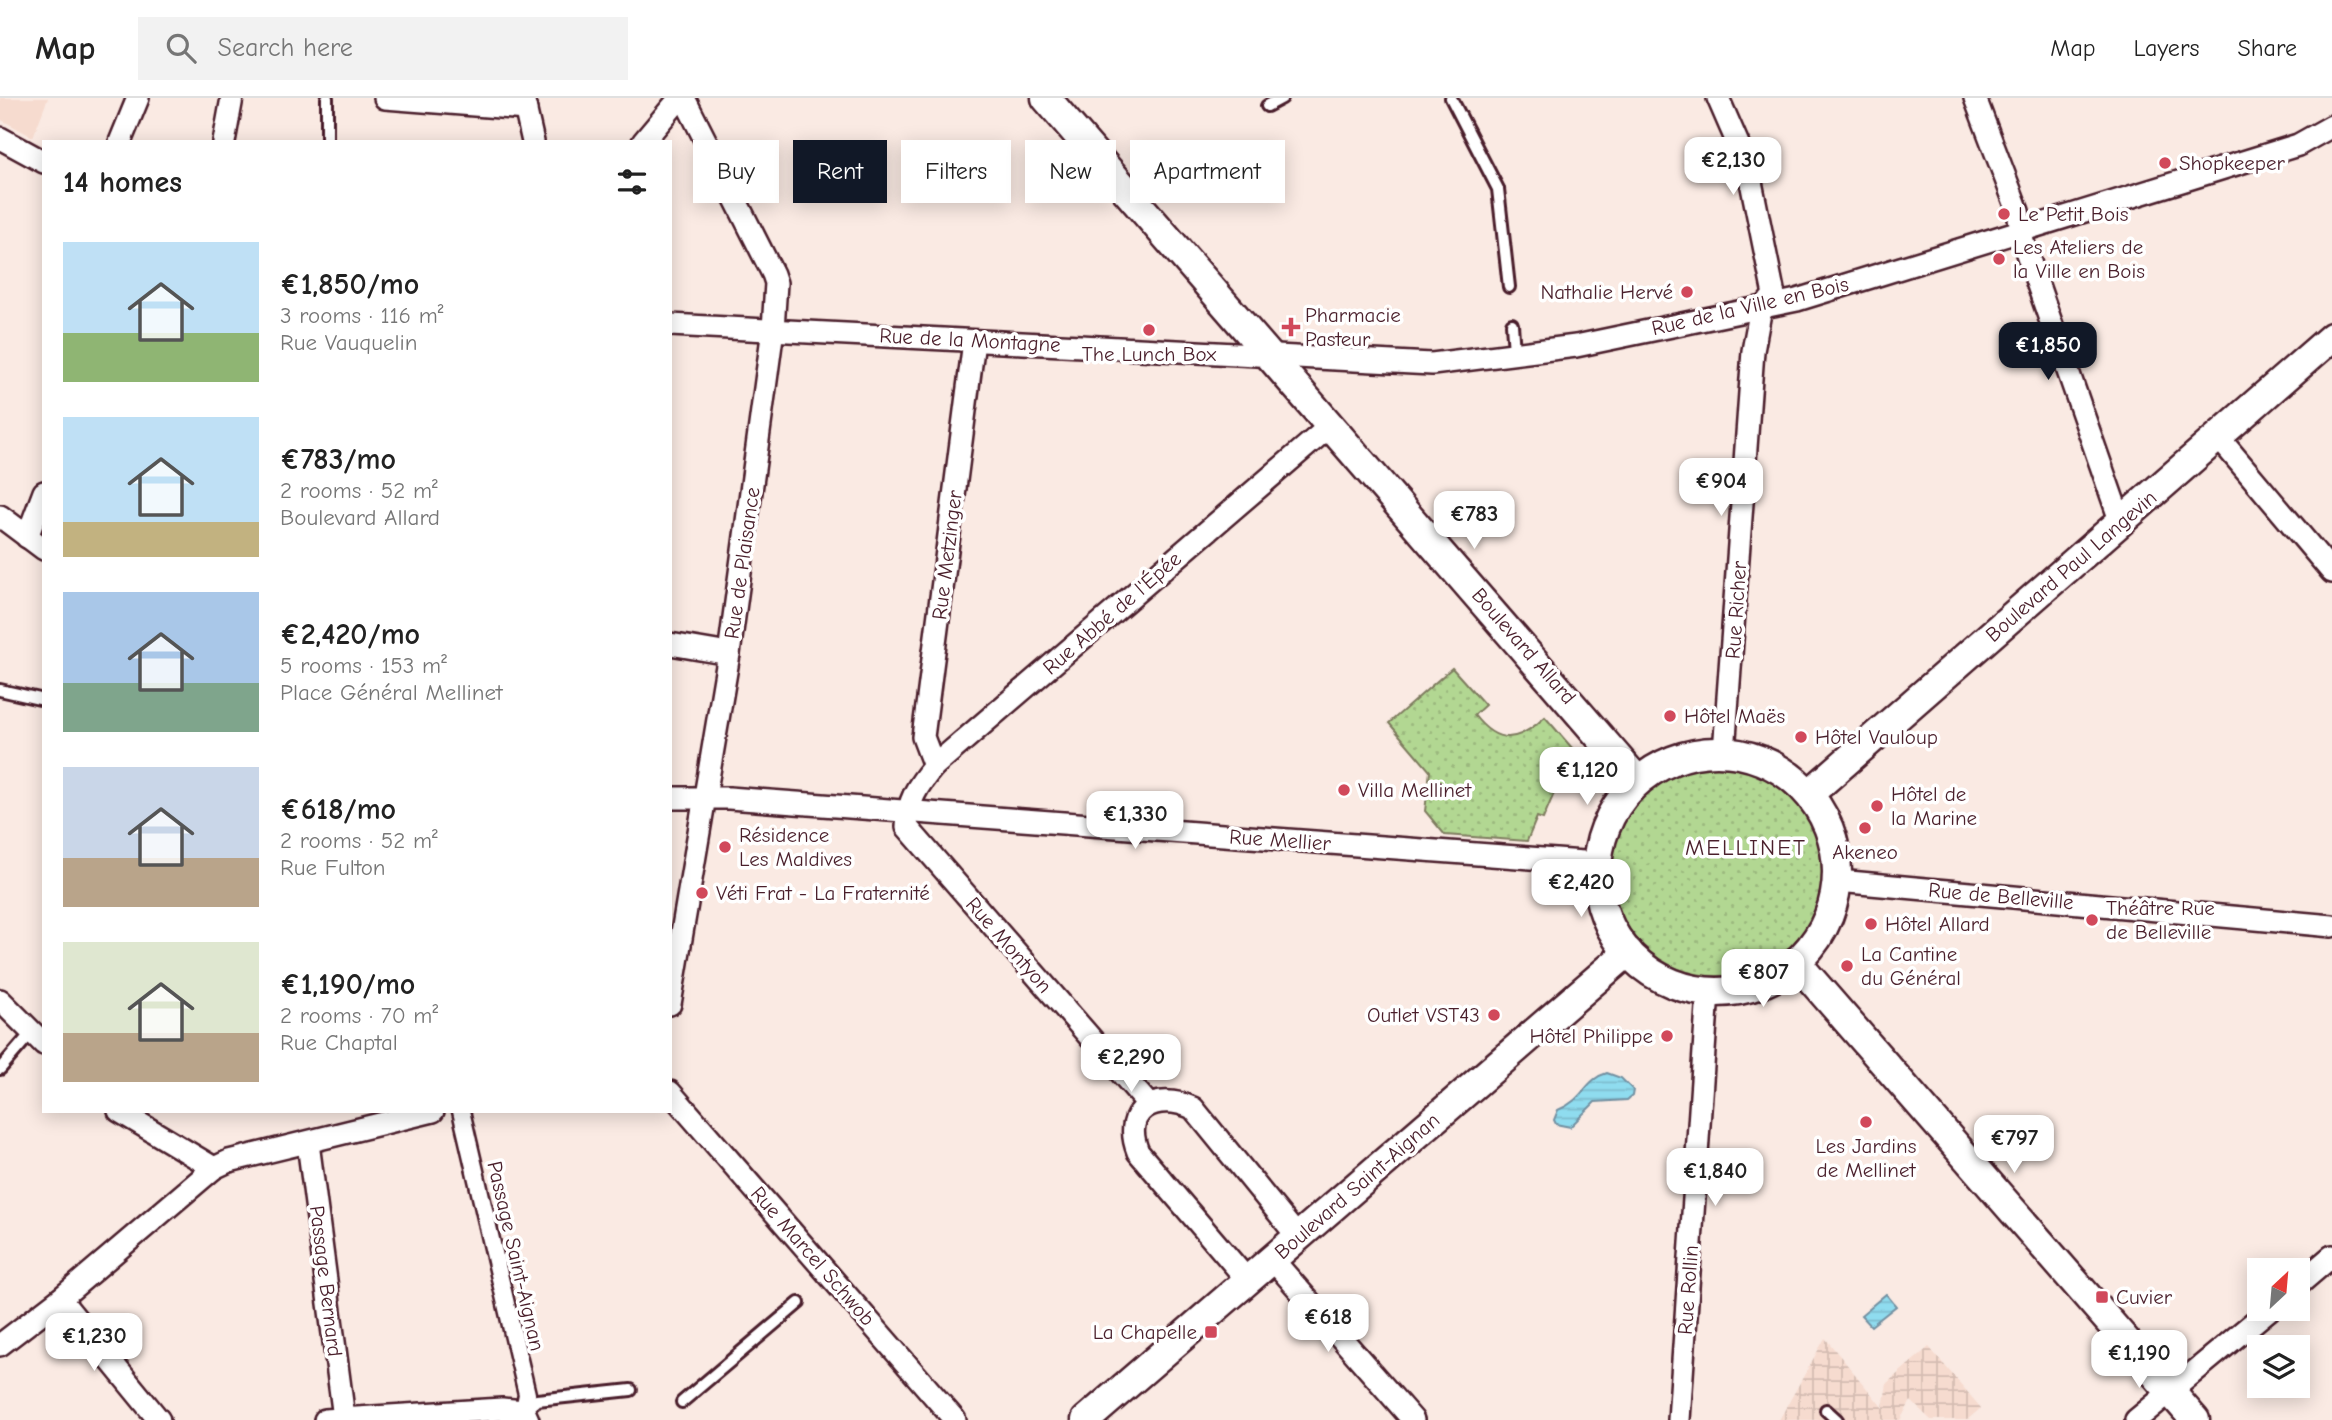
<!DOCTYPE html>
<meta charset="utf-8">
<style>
:root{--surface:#fff;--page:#f2f2f2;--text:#222;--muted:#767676;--line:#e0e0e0;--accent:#111827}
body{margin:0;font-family:"Comic Neue",sans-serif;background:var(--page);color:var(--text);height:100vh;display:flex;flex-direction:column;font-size:26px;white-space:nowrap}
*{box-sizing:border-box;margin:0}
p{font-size:23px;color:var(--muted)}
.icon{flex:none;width:38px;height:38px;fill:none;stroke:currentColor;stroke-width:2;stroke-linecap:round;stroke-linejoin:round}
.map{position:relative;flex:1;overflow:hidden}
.drawer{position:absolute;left:42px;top:42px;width:630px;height:973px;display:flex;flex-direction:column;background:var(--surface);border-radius:0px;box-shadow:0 4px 18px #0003}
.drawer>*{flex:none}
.banner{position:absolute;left:693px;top:42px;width:665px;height:63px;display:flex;gap:14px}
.needle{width:46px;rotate:26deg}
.buttons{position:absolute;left:2247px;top:1160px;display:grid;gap:14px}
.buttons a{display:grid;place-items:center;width:63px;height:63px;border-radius:0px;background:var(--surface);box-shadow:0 4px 18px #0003;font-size:35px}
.price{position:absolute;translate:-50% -60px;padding:0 16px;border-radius:14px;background:#fff;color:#222;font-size:23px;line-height:46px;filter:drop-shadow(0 2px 4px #0008)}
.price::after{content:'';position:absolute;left:50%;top:42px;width:21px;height:16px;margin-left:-10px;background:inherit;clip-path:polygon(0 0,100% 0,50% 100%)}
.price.current{background:var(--accent);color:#fff}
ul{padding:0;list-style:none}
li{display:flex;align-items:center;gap:21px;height:175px;padding:0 21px}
li span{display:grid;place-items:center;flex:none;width:196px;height:140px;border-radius:0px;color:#555}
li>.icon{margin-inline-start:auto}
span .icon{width:84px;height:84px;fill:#fffc;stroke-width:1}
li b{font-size:30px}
h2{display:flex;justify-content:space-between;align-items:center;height:84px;padding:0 21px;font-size:30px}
.tag{padding:0 24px;border-radius:0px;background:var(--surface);box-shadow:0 4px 18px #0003;font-size:24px;line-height:63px}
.tag.current{background:var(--accent);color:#fff}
header{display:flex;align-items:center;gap:42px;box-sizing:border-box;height:98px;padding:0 35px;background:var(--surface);border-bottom:2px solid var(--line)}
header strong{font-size:33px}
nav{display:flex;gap:38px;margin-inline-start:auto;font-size:24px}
.search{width:490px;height:63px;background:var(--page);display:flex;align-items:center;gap:18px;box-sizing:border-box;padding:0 24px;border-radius:0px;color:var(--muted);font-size:26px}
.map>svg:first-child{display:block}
</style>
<header>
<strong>Map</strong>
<div class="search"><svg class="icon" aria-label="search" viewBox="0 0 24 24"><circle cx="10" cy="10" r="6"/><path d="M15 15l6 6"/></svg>Search here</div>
<nav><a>Map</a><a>Layers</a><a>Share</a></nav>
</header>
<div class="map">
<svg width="2332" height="1322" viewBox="0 0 2332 1322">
<defs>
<pattern id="industrial-grid" width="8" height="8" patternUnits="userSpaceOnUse" patternTransform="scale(1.75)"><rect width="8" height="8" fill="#f6dbcf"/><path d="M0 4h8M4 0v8" fill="none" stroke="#d4bcb2"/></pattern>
<pattern id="park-dots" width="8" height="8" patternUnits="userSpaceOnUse" patternTransform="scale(1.75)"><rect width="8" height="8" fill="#b2d792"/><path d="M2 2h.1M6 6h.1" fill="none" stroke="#9bb87e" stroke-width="1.8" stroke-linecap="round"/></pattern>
<pattern id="water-rules" width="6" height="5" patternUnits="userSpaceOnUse" patternTransform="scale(1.75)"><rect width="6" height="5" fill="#8fdcef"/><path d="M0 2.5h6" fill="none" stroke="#7dbccd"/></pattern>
</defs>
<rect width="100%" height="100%" fill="#faeae3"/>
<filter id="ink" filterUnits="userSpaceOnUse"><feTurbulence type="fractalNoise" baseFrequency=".0143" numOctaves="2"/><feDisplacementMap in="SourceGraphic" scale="14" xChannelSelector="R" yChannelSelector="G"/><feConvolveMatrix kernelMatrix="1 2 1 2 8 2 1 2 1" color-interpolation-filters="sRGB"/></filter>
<g filter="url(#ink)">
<polygon fill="#f6dbcf" points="0,0 48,0 33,39 0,21"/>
<polygon fill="url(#industrial-grid)" points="1825,1240 1883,1310 1887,1285 1929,1249 1981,1310 1967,1322 1931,1322 1911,1303 1900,1322 1779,1322"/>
<g fill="url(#park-dots)" stroke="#7e7b5e" stroke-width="2">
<path d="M1452 570 1485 607 1474 617C1498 648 1518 644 1545 619L1573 651 1543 721 1537 719 1527 743 1445 737 1425 713 1430 673 1389 625Z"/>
<circle cx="1717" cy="772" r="106"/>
</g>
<g fill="url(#water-rules)" stroke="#7390a1" stroke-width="2">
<path d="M1607 975 1621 980 1633 992 1632 998 1627 1002 1595 1004 1570 1029 1556 1026 1554 1022 1558 1012C1584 1002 1585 981 1607 975Z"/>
<polygon points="1886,1196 1896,1208 1871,1228 1861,1217"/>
</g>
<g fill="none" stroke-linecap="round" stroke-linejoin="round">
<g stroke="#4a1f2b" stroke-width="16">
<g id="service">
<polyline points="1451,0 1498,91 1509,189"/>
<polyline points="1267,8 1282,0"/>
<polyline points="327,44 327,0"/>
<polyline points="1512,226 1514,254"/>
<polyline points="0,592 44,602"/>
<polyline points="0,971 32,934"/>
<polyline points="682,1304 799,1205"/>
<polyline points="1826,1312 1837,1322"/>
<polyline points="524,1313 537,1302 631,1292"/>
</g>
</g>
<g stroke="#4a1f2b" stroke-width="21">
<polyline id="pedestrian" points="461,1013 527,1296 524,1313"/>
</g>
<g stroke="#4a1f2b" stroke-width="26">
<g id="minor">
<polyline points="385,0 526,11"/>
<polyline points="523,0 533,44"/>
<polyline points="1718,0 1748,69 1774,197 1760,215 1753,253 1724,654"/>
<polyline points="1975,0 2018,113 2023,144 2121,425"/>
<polyline points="0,40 44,64"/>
<polyline points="120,44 138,0"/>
<polyline points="224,44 232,0"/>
<polyline points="643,44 680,0"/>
<polyline points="670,227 1432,266 1576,248 1797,202 2298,47 2332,28"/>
<polyline points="2219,340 2332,474"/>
<polyline points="0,418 44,451"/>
<polyline points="27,439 44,394"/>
<polyline points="670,546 729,556"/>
<polyline points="934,668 923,639 974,243"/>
<polyline points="670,700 729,700 1597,765"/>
<polyline points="1838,783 2332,828"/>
<polyline points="0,902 44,946"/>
<polyline points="670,906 729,556 773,231 776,185 773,176 684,0"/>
<polyline points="670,994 955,1322"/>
<path d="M1149 1007 907 729C907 703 918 687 934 668L1331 327"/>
<polyline points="119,1013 214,1070"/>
<polyline points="308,1045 344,1320"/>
<polyline points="1273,1162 1413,1322"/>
<path d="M1249 1184 1138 1054C1121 1011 1156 993 1193 1010L1298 1139"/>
<polyline points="2298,1187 2332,1158"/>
<polyline points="60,1201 159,1322"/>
<polyline points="0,1247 60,1201 214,1070 229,1063 433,1013"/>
<polyline points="325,1322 502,1311 524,1313 528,1322"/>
<polyline points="1679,1322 1708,894"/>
<polyline points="2136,1322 2270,1211"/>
</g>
</g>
<g stroke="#4a1f2b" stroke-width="33">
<g id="tertiary">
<polyline points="1046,0 1638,683"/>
<circle cx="1717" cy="774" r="120"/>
<polyline points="1809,696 2332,239"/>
<polyline points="1796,864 2195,1322"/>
<polyline points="1086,1322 1628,854"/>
</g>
</g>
<use href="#service" stroke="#fff" stroke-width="10"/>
<use href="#pedestrian" stroke="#fff" stroke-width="16"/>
<use href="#minor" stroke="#fff" stroke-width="21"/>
<use href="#tertiary" stroke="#fff" stroke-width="28"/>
</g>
</g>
<g fill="#d1495b" stroke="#fff" stroke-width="2.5">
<circle cx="2165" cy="65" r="7"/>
<circle cx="2004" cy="116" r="7"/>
<circle cx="1999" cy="161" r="7"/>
<circle cx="1687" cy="194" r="7"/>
<path d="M1287.5 218.5h7v7h7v7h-7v7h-7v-7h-7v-7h7z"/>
<circle cx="1149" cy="232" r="7"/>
<circle cx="1670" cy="618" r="7"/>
<circle cx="1801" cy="639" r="7"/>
<circle cx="1344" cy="692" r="7"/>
<circle cx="1877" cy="708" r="7"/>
<circle cx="1865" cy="730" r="7"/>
<circle cx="725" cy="749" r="7"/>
<circle cx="702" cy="795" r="7"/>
<circle cx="2092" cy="822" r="7"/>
<circle cx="1871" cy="826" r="7"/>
<circle cx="1847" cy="868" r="7"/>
<circle cx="1494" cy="917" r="7"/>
<circle cx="1667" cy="938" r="7"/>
<circle cx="1866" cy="1024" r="7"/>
<rect x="2095" y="1192" width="14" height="14" rx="3.5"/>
<rect x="1204" y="1227" width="14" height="14" rx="3.5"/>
</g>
<g text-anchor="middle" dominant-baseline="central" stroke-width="7" stroke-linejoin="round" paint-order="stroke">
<g font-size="21" fill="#4a1f2b" stroke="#fff" text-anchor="start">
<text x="2179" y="65">Shopkeeper</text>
<text x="2018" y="116">Le Petit Bois</text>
<text x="2013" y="149">Les Ateliers de<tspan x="2013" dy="24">la Ville en Bois</tspan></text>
<text x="1673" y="194" text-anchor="end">Nathalie Hervé</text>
<text x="1305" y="217">Pharmacie<tspan x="1305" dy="24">Pasteur</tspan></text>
<text x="1149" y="256" text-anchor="middle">The Lunch Box</text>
<text x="1684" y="618">Hôtel Maës</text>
<text x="1815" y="639">Hôtel Vauloup</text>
<text x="1358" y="692">Villa Mellinet</text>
<text x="1891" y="696">Hôtel de<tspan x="1891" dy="24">la Marine</tspan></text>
<text x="739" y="737">Résidence<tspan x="739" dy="24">Les Maldives</tspan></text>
<text x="1865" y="754" text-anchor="middle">Akeneo</text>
<text x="716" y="795">Véti Frat - La Fraternité</text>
<text x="2106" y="810">Théâtre Rue<tspan x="2106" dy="24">de Belleville</tspan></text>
<text x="1885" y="826">Hôtel Allard</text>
<text x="1861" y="856">La Cantine<tspan x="1861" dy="24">du Général</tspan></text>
<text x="1480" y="917" text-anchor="end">Outlet VST43</text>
<text x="1653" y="938" text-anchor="end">Hôtel Philippe</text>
<text x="1866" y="1048" text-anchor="middle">Les Jardins<tspan x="1866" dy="24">de Mellinet</tspan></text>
<text x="2116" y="1199">Cuvier</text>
<text x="1197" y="1234" text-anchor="end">La Chapelle</text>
</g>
<g font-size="21" fill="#4a1f2b" stroke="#fff">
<text transform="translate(1750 208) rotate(-13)">Rue de la Ville en Bois</text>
<text transform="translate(970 242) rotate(3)">Rue de la Montagne</text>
<text transform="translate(947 457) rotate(-83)">Rue Metzinger</text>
<text transform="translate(742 465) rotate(-82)">Rue de Plaisance</text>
<text transform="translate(2071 468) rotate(-41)">Boulevard Paul Langevin</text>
<text transform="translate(1736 512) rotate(-86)">Rue Richer</text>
<text transform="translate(1112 515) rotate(-41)">Rue Abbé de l'Épée</text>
<text transform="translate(1524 548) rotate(49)">Boulevard Allard</text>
<text transform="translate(1280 742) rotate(4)">Rue Mellier</text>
<text transform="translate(2001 798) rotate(5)">Rue de Belleville</text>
<text transform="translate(1009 847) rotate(49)">Rue Montyon</text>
<text transform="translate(1357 1088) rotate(-41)">Boulevard Saint-Aignan</text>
<text transform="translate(516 1158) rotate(77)">Passage Saint-Aignan</text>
<text transform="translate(813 1158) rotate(49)">Rue Marcel Schwob</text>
<text transform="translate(326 1183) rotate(83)">Passage Bernard</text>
<text transform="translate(1688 1192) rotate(-86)">Rue Rollin</text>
</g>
<g font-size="23" letter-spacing="2" fill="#4a1f2b" stroke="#fff">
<text x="1746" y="749">MELLINET</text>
</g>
</g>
</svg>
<div class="buttons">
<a><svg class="needle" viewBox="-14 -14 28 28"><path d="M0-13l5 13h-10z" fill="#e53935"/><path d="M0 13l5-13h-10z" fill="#767676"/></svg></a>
<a><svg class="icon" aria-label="layers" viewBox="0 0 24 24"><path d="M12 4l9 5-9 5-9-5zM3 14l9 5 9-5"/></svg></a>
</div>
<b class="price" style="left:1733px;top:99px">€2,130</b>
<b class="price current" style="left:2048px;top:284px">€1,850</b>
<b class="price" style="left:1721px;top:420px">€904</b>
<b class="price" style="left:1474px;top:453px">€783</b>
<b class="price" style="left:1587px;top:709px">€1,120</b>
<b class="price" style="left:1135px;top:753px">€1,330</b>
<b class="price" style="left:1581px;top:821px">€2,420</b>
<b class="price" style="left:1763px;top:911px">€807</b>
<b class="price" style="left:1131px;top:996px">€2,290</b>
<b class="price" style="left:2014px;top:1077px">€797</b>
<b class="price" style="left:1715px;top:1110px">€1,840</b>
<b class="price" style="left:1328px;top:1256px">€618</b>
<b class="price" style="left:94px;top:1275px">€1,230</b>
<b class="price" style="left:2139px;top:1292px">€1,190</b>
<div class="banner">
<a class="tag">Buy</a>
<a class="tag current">Rent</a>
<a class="tag">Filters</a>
<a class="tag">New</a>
<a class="tag">Apartment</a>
</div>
<section class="drawer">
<h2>14 homes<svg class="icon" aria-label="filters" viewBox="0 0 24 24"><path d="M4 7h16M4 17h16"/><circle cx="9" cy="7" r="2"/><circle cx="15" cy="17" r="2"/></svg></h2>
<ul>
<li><span style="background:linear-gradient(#bfe0f5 65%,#8fb573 0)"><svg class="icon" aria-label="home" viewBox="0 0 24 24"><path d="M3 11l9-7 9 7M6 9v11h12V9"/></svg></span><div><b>€1,850/mo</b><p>3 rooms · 116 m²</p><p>Rue Vauquelin</p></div></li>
<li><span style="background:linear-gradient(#bfe0f5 75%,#c2b280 0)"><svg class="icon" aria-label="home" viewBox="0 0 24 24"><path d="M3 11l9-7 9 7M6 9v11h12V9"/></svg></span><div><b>€783/mo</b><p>2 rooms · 52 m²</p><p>Boulevard Allard</p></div></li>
<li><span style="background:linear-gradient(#a9c7e8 65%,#7fa58c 0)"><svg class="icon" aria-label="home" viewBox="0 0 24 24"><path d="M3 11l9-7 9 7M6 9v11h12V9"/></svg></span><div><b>€2,420/mo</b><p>5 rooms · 153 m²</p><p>Place Général Mellinet</p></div></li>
<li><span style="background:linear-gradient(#c9d6e8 65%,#b9a48a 0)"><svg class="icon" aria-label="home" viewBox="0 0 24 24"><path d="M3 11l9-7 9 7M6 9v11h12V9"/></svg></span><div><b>€618/mo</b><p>2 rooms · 52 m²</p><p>Rue Fulton</p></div></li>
<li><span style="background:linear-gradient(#dfe7d0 65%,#b9a48a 0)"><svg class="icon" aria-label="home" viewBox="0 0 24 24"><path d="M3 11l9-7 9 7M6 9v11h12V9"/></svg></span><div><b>€1,190/mo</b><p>2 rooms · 70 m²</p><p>Rue Chaptal</p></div></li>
</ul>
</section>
</div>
